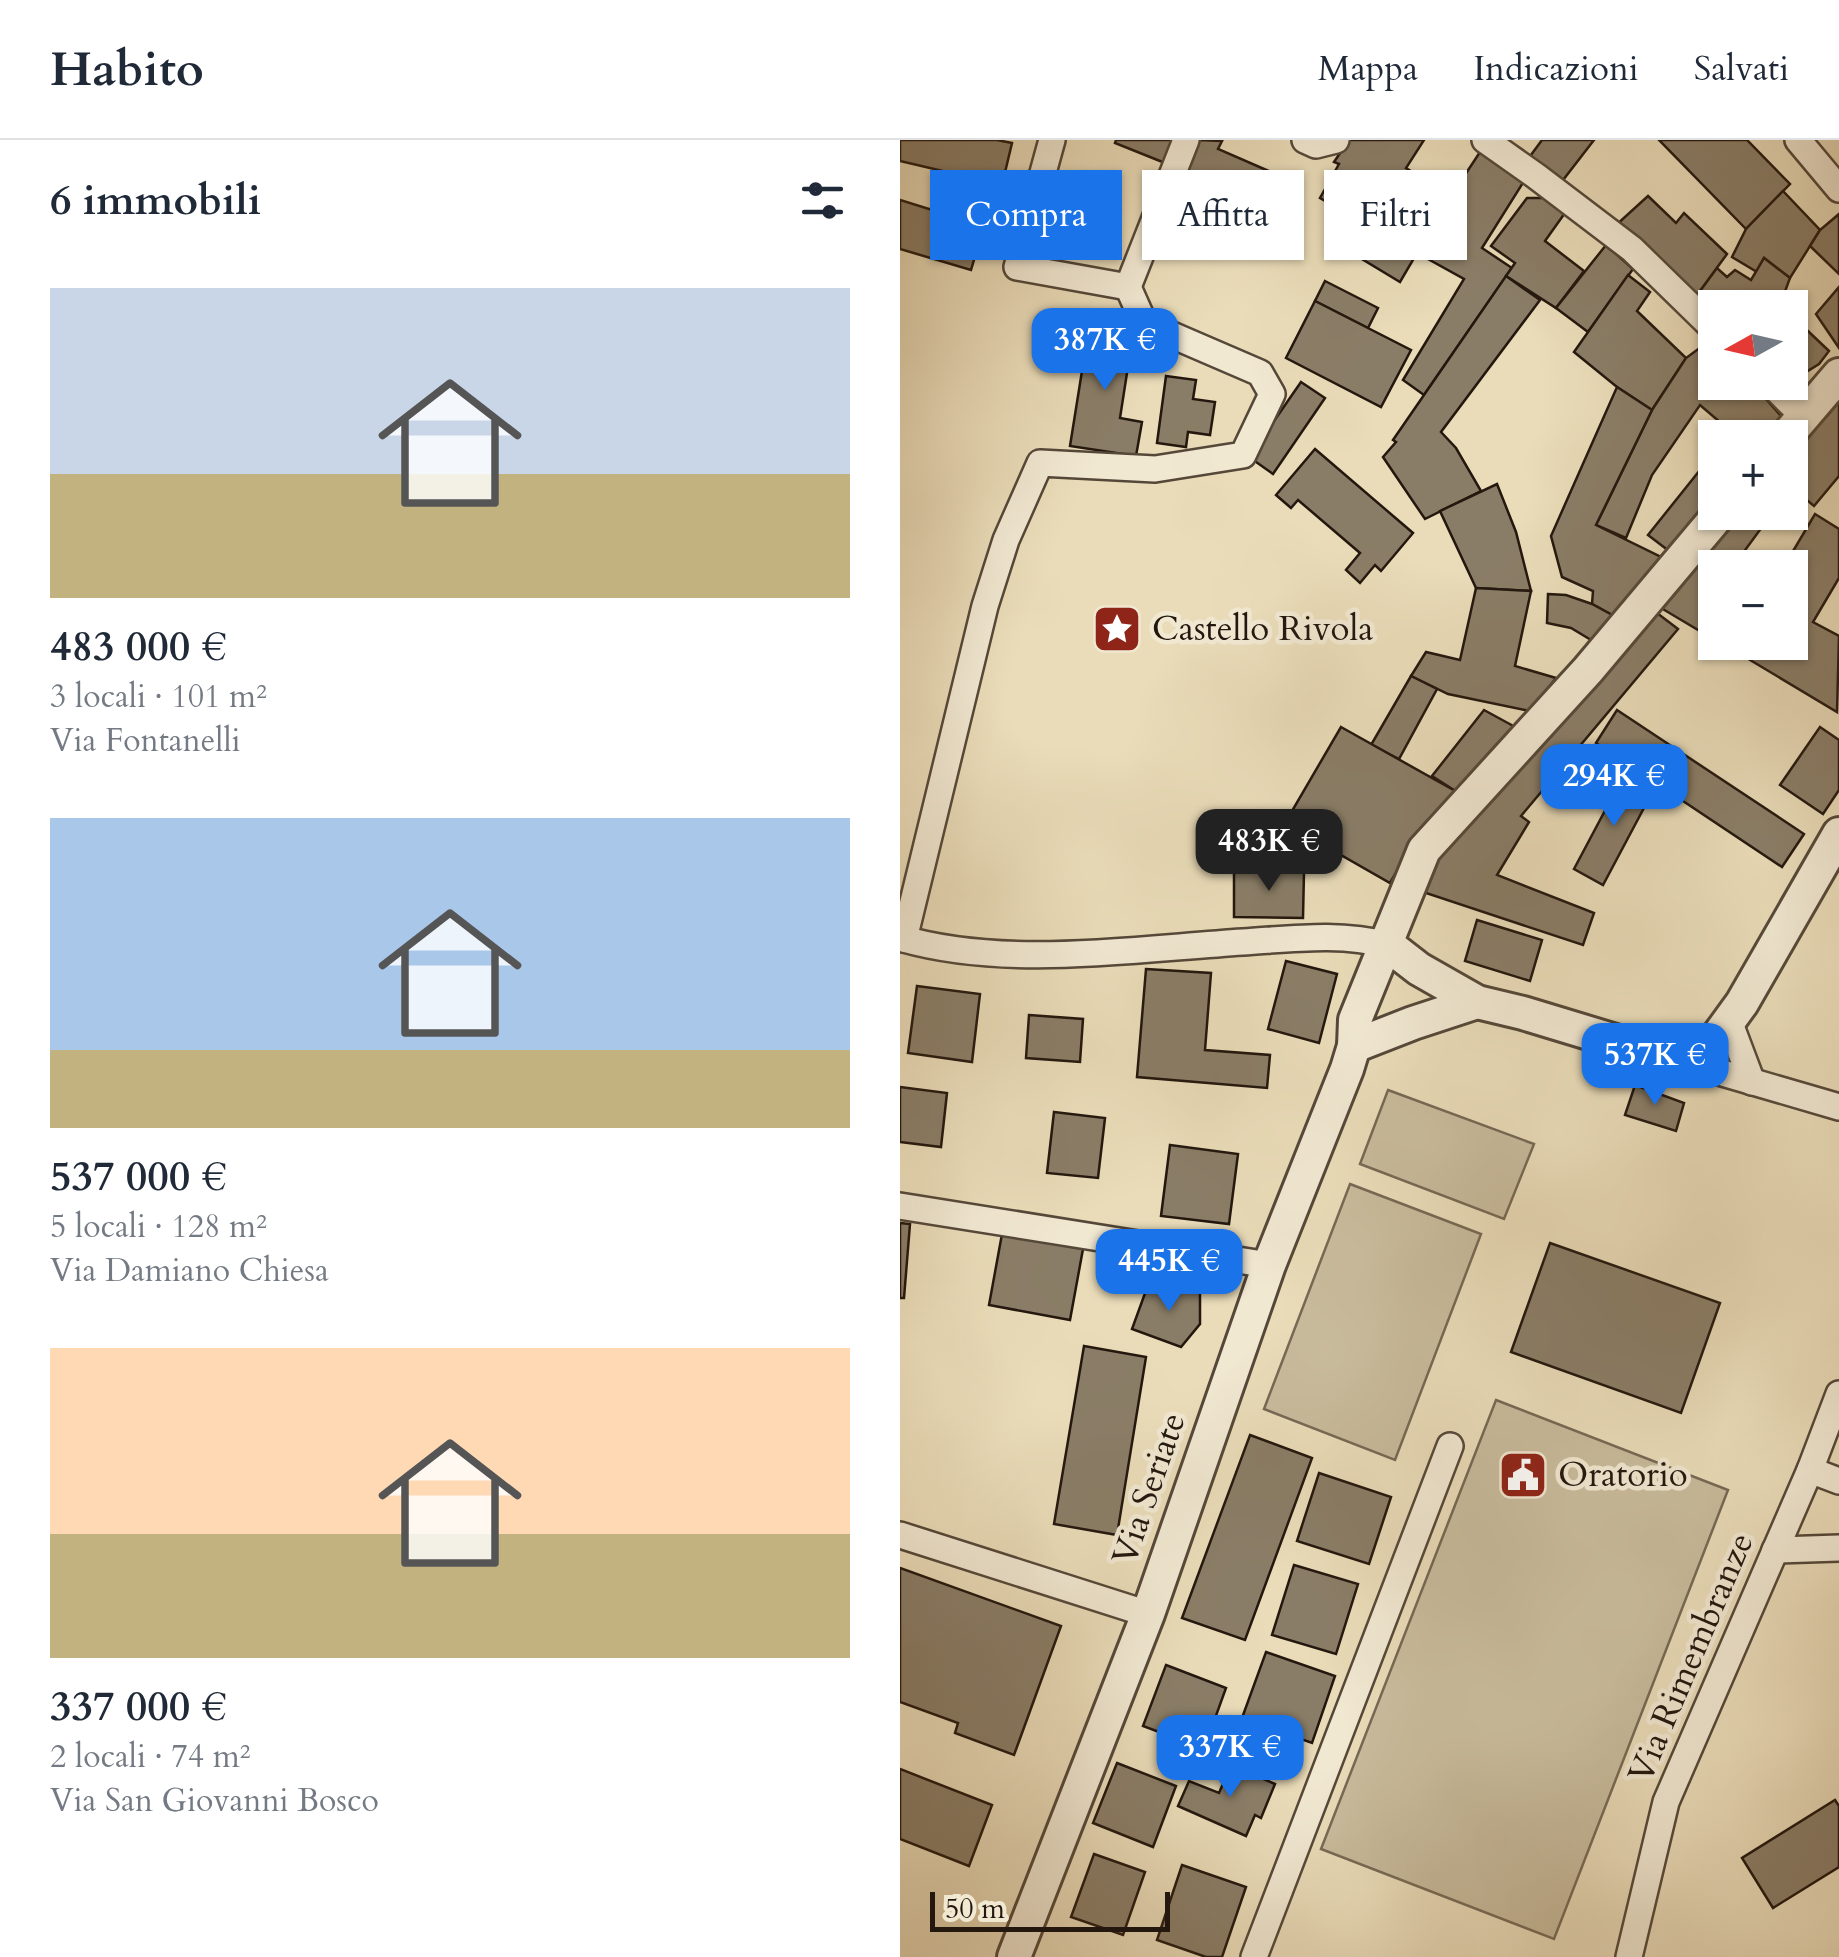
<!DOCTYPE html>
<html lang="it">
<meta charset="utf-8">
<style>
:root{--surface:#fff;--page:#f2f2f3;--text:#1f2937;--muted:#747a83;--line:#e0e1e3;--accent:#1a73e8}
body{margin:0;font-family:Cardo,serif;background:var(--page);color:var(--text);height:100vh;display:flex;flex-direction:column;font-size:38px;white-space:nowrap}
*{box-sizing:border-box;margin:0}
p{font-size:32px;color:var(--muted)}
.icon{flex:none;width:55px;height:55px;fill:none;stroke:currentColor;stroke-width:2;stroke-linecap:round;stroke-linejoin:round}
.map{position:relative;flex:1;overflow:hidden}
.side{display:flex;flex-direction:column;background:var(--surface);width:900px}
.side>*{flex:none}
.guide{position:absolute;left:30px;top:30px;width:758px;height:90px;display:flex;gap:20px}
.needle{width:65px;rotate:262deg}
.controls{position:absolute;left:798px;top:150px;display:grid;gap:20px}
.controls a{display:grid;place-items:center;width:110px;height:110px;border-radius:0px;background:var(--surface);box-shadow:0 2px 8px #0004;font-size:50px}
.scale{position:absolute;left:30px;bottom:25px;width:240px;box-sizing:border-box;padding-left:10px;border:5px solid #23170e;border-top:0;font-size:28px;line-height:35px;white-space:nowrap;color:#23170e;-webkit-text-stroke:8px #f1e8d2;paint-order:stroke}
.price{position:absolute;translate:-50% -85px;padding:0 22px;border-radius:20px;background:var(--accent);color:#fff;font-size:32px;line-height:65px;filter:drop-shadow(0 2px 5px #0008)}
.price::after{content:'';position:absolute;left:50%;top:60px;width:30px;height:22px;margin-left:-15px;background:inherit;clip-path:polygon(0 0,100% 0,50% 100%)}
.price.current{background:#222;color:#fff}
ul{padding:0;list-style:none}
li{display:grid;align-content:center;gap:20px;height:530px;padding:0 50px}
li span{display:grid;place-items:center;height:310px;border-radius:0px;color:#555}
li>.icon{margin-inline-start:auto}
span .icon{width:180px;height:180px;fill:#fffc;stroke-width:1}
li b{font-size:42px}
h2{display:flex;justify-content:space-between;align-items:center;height:120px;padding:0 50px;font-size:42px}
.pill{padding:0 35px;border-radius:0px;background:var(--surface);box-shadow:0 2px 8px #0004;font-size:35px;line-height:90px}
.pill.current{background:var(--accent);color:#fff}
header{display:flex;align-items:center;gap:60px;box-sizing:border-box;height:140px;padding:0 50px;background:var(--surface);border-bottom:2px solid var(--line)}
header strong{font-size:48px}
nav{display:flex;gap:55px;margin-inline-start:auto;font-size:35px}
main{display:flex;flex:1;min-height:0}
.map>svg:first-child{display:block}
</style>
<header>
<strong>Habito</strong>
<nav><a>Mappa</a><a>Indicazioni</a><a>Salvati</a></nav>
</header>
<main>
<section class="side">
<h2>6 immobili<svg class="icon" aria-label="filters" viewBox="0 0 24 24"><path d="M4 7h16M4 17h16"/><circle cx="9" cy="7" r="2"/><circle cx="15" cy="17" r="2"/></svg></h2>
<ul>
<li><span style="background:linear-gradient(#c9d6e8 60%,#c2b280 0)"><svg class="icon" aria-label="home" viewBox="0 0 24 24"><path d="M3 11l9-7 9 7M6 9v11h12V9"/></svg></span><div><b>483 000 €</b><p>3 locali · 101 m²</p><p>Via Fontanelli</p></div></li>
<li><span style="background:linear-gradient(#a9c7e8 75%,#c2b280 0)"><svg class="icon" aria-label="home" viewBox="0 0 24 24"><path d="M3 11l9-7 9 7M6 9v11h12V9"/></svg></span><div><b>537 000 €</b><p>5 locali · 128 m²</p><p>Via Damiano Chiesa</p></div></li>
<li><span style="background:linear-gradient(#ffd9b3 60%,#c2b280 0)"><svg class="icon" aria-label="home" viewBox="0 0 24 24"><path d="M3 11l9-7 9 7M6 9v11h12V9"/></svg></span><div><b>337 000 €</b><p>2 locali · 74 m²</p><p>Via San Giovanni Bosco</p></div></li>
</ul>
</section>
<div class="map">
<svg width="939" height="1817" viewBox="0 0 939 1817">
<rect width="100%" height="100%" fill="#eadcb9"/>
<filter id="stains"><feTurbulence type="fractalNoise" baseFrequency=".002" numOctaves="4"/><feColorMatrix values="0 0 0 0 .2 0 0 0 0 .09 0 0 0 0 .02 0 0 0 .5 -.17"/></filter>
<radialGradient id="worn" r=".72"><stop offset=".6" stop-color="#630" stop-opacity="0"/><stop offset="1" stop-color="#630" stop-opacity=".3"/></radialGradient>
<g fill="#c8bb9c" stroke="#766955" stroke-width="2.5">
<polygon points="488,950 634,1004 604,1079 460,1024"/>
<polygon points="450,1044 581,1094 495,1320 364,1269"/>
<polygon points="596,1260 828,1350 654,1799 421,1709"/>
</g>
<g fill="#8a7d67" stroke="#23170e" stroke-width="2.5">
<polygon points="0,0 97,0 112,3 102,45 0,21"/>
<polygon points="216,0 274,0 265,23 215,3"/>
<polygon points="299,0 322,1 318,9 371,32 344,93 304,74 311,57 286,46 290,39 283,36"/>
<polygon points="449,0 524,0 506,28 551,56 582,9 626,38 582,108 612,128 524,255 503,240 564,139 517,113 500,142 442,107 458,80 420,58 439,24 434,22"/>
<polygon points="642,0 694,0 660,44 628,19"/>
<polygon points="759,0 847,0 890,44 846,89"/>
<polygon points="883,51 920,90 890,138 864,118 857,132 832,117 846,89"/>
<polygon points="748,56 776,83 784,73 827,114 792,162 715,86"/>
<polygon points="627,58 648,58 667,70 645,101 684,131 656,168 606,136 615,123 591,106"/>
<polygon points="0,60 84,86 71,130 0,109"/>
<polygon points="939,74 939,134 910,106 920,90"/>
<polygon points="706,105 733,129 688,192 656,168"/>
<polygon points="864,118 890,138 880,165 883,168 815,168 815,181 792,162 817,128 827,137 835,130 851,140"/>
<polygon points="728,135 750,152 737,171 786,218 752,270 717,247 674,212"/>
<polygon points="606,136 640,160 541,292 556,308 581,351 525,379 483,317 496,302 493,300"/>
<polygon points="425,141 478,168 468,188 415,161"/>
<polygon points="939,147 939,208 916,174"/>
<polygon points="415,161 511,210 481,267 386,218"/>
<polygon points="890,174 929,211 919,224 890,242"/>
<polygon points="190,181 234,188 220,278 242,282 236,316 170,306"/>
<polygon points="812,199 815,203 815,242 851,242 882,277 864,298 826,298 823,295 828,289 800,265 752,335 726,398 696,385 752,270 786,218"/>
<polygon points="266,236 296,240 293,259 315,262 310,295 288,292 286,307 257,303"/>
<polygon points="401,242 425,258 373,334 349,317"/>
<polygon points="717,247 752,270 696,385 765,419 714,476 692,464 693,451 662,437 651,396"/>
<polygon points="939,251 939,336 914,366 890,346 890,304"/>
<polygon points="415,309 513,393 481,431 475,425 460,443 446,430 460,413 398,360 391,368 376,355"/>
<polygon points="800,330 815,342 815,355 769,411 748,395"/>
<polygon points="597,344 616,392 631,451 576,448 540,371"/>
<polygon points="832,372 873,372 832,428 815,428 815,452 813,454 815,456 815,500 756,465"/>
<polygon points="915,374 939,389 939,438 913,482 939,496 937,572 820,502 890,502 890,428 883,428"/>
<polygon points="576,448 631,451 615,526 656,538 630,571 548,554 511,536 526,512 560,520"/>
<polygon points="648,454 666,455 692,464 714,476 691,500 671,488 647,483"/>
<polygon points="753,470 778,489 621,676 629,682 597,735 694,773 683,805 523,752 536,716"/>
<polygon points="511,536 537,549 499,619 471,605"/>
<polygon points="584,570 617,588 557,652 532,636"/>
<polygon points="717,570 904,694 882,727 696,603"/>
<polygon points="441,587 557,652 519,693 490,743 385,683"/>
<polygon points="920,587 939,600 939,650 923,674 880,645"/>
<polygon points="725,633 754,649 703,745 674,729"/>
<polygon points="334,731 404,732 403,778 334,777"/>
<polygon points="577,780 642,800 630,841 565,821"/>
<polygon points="386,821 437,834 419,903 368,889"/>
<polygon points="246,829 311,833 305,910 370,915 367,948 237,937"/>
<polygon points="17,846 80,854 72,922 8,913"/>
<polygon points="129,875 183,879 180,922 126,918"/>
<polygon points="735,945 784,963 776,991 725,975"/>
<polygon points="0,947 47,953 41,1007 0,1002"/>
<polygon points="154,972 205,978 198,1038 147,1033"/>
<polygon points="270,1005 338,1014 329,1084 261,1076"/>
<polygon points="0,1083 10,1084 4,1158 0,1158"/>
<polygon points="102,1094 183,1109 170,1180 89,1165"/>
<polygon points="650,1103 820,1163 781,1273 611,1212"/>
<polygon points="271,1142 300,1152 300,1184 281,1207 232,1189 248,1145 267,1153"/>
<polygon points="184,1206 246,1217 217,1395 154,1384"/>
<polygon points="350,1295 412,1318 345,1500 282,1478"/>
<polygon points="419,1333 491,1357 469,1424 397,1401"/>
<polygon points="394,1425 458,1444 436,1514 372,1495"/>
<polygon points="0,1428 161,1486 114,1615 55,1593 58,1583 0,1562"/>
<polygon points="366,1512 435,1536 412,1603 342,1578"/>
<polygon points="266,1525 326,1548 304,1609 243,1586"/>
<polygon points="217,1623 276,1646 253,1707 193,1683"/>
<polygon points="331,1625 375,1644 361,1678 355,1675 346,1696 278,1666 289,1641 319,1653"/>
<polygon points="0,1629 92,1665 69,1726 0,1699"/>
<polygon points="935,1660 939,1666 939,1727 873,1768 842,1718"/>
<polygon points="194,1714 245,1732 223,1795 171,1777"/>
<polygon points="282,1725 346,1747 322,1817 306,1817 257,1800"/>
</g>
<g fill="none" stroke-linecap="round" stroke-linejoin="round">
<g stroke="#554839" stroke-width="30">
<g id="minor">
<polyline points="152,0 117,127 228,147 286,0"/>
<polyline points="405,0 416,5 436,0"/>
<polyline points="585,0 636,36 732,109 815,190"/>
<polyline points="898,0 939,49"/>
<polyline points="869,242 903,276"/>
<path d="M0 798C106 829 234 809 343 802 391 799 440 792 488 805"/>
<polyline points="4,799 85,466 106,400 140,323 255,329 343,315 372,254 360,233 244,183 228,147"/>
<polyline points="829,881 852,942"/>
<polyline points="778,920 939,967"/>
<polyline points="0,1066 369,1125"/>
<polyline points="910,1330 939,1341"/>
<polyline points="0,1395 248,1474"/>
<polyline points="875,1410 939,1408"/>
<polyline points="354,1817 550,1306"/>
<polyline points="729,1817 766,1662 910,1330 939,1254"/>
</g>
</g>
<g stroke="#554839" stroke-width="38">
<g id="tertiary">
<polyline points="885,298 939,235"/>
<polyline points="488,805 519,829 577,862 623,873 778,920 810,907 842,863 939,694"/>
<polyline points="454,906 513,883 577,862"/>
<polyline points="114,1817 248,1474 369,1125 447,929 454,906 455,880 524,710 688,530 821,372"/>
</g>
</g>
<use href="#minor" stroke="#f1e8d2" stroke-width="25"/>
<use href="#tertiary" stroke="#f1e8d2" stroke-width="32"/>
</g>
<defs>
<g id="sight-square" transform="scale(2.5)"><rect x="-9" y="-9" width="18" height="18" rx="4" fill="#8f2418" stroke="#f1e8d2"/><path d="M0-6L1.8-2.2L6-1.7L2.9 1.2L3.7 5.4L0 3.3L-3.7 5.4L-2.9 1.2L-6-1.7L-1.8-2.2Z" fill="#fff"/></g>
<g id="civic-square" transform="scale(2.5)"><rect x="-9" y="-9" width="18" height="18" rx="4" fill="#8f2418" stroke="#f1e8d2"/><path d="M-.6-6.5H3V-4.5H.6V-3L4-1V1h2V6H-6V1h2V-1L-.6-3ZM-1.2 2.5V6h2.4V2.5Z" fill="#fff"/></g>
</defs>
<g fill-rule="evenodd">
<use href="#sight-square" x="217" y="489"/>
<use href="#civic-square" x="623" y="1335"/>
</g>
<g text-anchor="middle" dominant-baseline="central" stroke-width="9" stroke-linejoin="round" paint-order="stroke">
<g font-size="35" fill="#23170e" stroke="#f1e8d2" text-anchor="start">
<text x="252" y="489">Castello Rivola</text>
<text x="658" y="1335">Oratorio</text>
</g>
<g font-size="35" fill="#23170e" stroke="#f1e8d2">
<text transform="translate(249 1349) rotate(-71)">Via Seriate</text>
<text transform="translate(791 1518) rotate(-67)">Via Rimembranze</text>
</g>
</g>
<rect width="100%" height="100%" filter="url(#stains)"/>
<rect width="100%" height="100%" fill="url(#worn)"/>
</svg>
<div class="controls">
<a><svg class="needle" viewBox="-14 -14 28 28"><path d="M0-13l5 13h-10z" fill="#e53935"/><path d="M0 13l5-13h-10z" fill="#747a83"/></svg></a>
<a>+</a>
<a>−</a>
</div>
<div class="scale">50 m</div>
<b class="price" style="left:205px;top:253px">387K €</b>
<b class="price" style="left:714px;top:689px">294K €</b>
<b class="price current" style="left:369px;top:754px">483K €</b>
<b class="price" style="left:755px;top:968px">537K €</b>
<b class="price" style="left:269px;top:1174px">445K €</b>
<b class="price" style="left:330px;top:1660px">337K €</b>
<div class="guide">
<a class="pill current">Compra</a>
<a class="pill">Affitta</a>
<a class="pill">Filtri</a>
</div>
</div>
</main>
